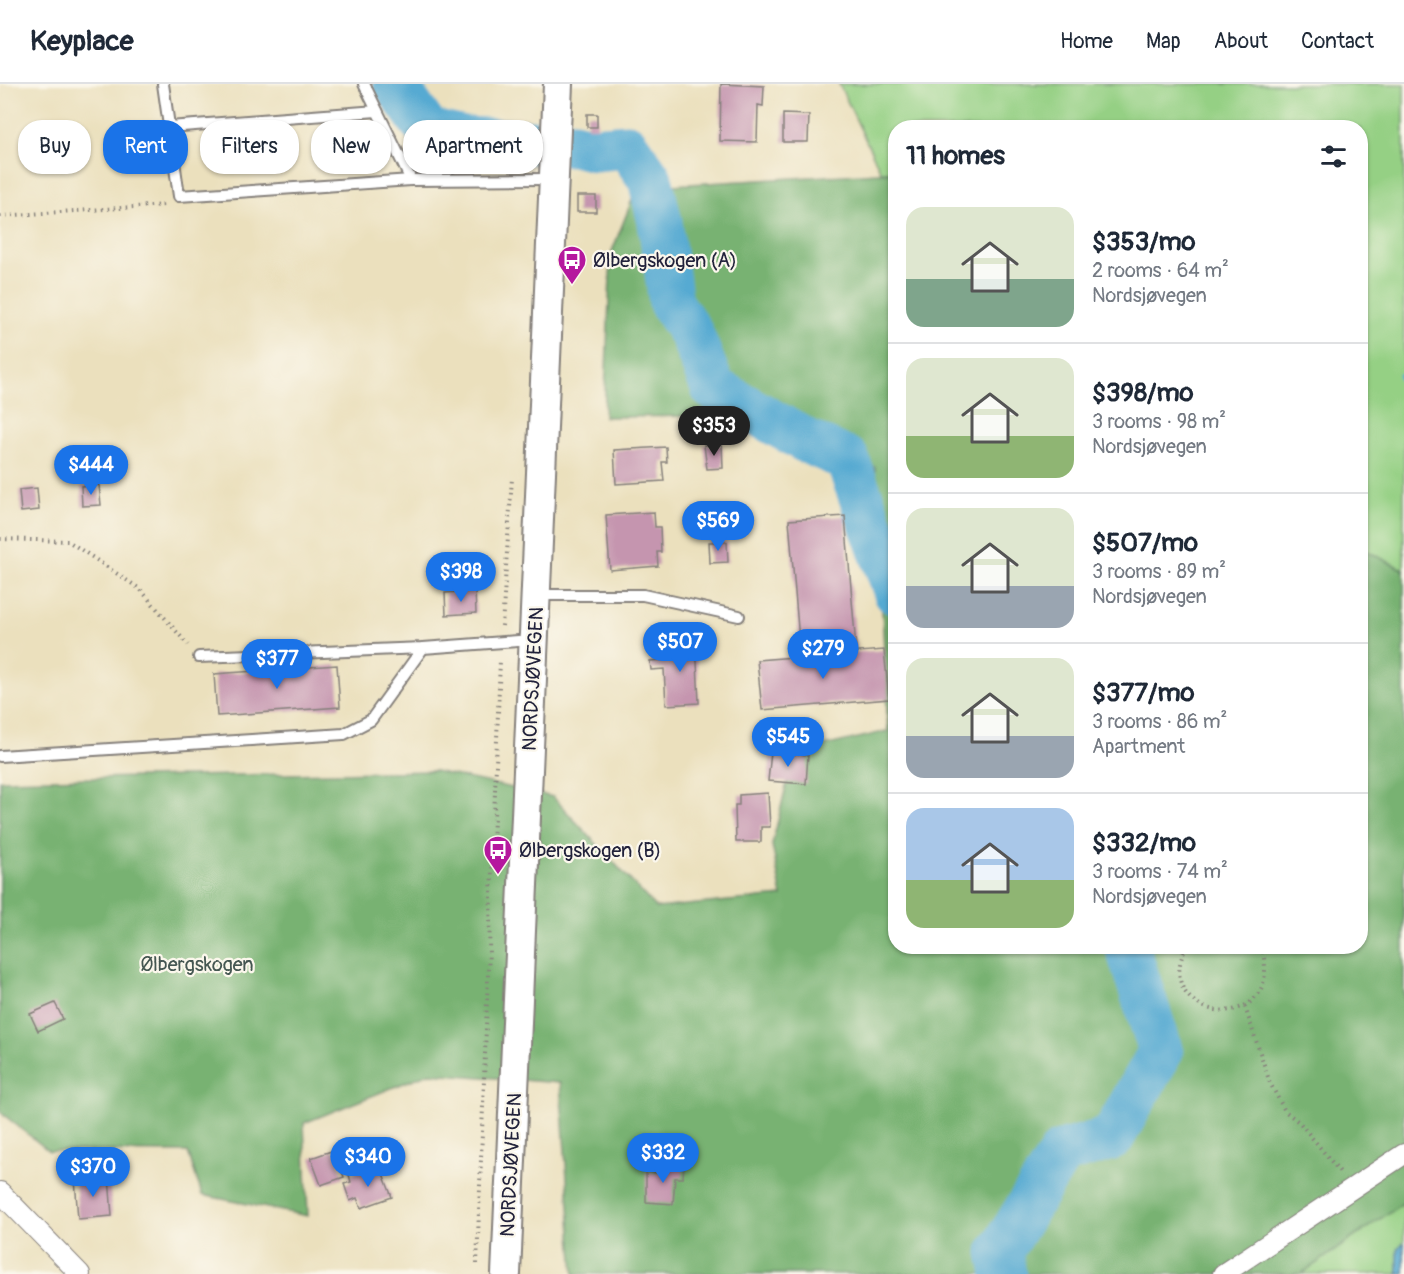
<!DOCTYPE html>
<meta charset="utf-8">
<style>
:root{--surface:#fff;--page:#f2f2f3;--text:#1f2937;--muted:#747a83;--line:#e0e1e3;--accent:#1a73e8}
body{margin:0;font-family:Pangolin,sans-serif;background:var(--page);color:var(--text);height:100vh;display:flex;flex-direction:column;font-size:22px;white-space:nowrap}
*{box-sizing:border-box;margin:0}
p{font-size:20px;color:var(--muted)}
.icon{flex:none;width:33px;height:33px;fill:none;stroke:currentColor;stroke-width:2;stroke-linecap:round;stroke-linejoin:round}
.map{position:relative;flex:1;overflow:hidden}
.drawer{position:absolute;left:888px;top:36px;width:480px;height:834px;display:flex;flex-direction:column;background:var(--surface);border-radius:24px;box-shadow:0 2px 4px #0004}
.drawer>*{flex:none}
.guide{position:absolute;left:18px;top:36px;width:570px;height:54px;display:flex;gap:12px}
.price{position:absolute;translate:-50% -51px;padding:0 14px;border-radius:21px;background:var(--accent);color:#fff;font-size:20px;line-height:39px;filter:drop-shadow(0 2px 3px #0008)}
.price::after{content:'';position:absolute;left:50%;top:36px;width:18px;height:14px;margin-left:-9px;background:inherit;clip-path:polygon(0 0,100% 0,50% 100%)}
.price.active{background:#222;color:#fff}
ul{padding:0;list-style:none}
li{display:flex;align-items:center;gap:18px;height:150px;padding:0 18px}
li+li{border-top:2px solid var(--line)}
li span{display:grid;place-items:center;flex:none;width:168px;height:120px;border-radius:18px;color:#555}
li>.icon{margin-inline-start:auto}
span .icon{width:72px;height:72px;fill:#fffc;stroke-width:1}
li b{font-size:26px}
h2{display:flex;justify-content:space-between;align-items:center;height:72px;padding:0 18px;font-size:26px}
.pill{padding:0 21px;border-radius:24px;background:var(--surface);box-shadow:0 2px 4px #0004;font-size:21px;line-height:54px}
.pill.active{background:var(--accent);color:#fff}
header{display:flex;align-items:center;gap:36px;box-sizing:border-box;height:84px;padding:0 30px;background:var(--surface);border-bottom:2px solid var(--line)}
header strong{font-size:28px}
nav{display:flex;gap:33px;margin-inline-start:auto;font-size:21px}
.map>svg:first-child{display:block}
</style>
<header>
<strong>Keyplace</strong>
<nav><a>Home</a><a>Map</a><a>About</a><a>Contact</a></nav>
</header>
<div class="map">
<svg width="1404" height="1190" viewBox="0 0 1404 1190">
<rect width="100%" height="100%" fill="#fbf7ec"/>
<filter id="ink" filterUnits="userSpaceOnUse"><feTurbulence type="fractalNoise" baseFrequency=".0167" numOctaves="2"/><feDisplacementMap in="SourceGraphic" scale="12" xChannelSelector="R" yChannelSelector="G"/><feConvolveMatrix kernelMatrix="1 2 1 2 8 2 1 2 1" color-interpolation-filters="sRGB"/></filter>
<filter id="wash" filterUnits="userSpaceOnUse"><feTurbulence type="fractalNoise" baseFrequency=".008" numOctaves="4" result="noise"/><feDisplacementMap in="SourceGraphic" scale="24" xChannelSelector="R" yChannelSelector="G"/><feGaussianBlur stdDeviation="1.35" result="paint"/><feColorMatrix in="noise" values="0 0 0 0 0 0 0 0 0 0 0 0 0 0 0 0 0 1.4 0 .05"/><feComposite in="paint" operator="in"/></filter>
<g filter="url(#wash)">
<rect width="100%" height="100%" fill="#ebe0bd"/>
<g fill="#95d084" stroke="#5c7960" stroke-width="1.5">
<polygon points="839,0 1404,0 1404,486 1361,464 1360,44 896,44 895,88 881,88"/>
<polygon points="1404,1118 1404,1190 1301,1190"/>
</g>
<polygon fill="#78b272" stroke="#4d6a56" stroke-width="1.5" points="895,88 896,862 1360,862 1361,464 1404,486 1404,1118 1301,1190 574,1190 560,999 429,989 304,1039 308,1132 202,1111 188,1068 49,1067 0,1028 0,696 435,687 553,713 656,824 782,812 772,761 794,669 888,647 875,383 713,332 604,333 611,170 637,103"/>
<polygon fill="#56aad2" stroke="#3c6686" stroke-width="1.5" points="1404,1158 1404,1190 1398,1190 1398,1164"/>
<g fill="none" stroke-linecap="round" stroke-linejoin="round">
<polyline stroke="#56aad2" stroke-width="8" points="1402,293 1404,293"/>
<g stroke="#56aad2" stroke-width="45">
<polyline points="395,0 428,47 464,55 574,60 594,65 627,62 650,95 660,138 671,219 691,249 713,304 806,357 847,375 896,509"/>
<polyline points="1004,1190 1000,1168 1061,1069 1112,1054 1161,967 1127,862"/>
</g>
</g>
<g id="blocks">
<g fill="#c595af">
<polygon points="721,0 764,2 763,22 758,21 757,58 720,57"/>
<rect x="587" y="30" width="10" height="13"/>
<polygon points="783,30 809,31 808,58 783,58"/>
<rect x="577" y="112" width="19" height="16"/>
<polygon points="704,361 722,361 723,384 707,385"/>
<polygon points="666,363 667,378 662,378 664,397 616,400 614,366"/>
<polygon points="99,401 101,421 82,422 81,402"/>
<polygon points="37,404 39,426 21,428 19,406"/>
<polygon points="654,428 655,443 660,443 661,468 657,468 658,482 610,486 606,431"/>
<polygon points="725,428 726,444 707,444 711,429"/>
<polygon points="845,432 856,564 800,568 789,436"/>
<polygon points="709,458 727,458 728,478 710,479"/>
<polygon points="475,507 476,529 446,531 445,509"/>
<polygon points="696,558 699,619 666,621 664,585 651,586 650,577 663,576 663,559"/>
<polygon points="884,566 889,615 762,626 757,576"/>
<polygon points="337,581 340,623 217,632 214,590"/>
<polygon points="771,668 808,671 806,700 768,697"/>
<polygon points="768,709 770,743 761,743 761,758 736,758 735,721 739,721 739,711"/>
<polygon points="55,919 63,935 38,947 30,930"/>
<polygon points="334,1066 344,1093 321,1101 311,1074"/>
<polygon points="660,1080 684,1082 683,1094 675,1094 673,1120 646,1118 646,1088 659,1089"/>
<polygon points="367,1084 370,1091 382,1087 392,1113 361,1124 357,1114 350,1117 344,1100 351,1098 349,1091"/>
<polygon points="109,1093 112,1132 78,1135 75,1095"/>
</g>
</g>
</g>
<g filter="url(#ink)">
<use href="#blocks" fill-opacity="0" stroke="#86817c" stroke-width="1.5"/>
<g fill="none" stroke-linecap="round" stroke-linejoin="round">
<g stroke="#86817c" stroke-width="14">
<g id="lane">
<polyline points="163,0 179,112 411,96 553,95"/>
<polyline points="364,0 411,96"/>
<polyline points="169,43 377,27"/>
<polyline points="537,511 643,511 739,532"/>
<polyline points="199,573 423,564 532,556"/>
<polyline points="0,672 344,650 371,636 423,564"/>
</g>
</g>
<g stroke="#86817c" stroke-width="22">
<g id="street">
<polyline points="0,1108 80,1190"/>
<polyline points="1223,1190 1404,1070"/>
</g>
</g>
<g stroke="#86817c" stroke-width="32">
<polyline id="secondary" points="506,1190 558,0"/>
</g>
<g stroke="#86817c" stroke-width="4" stroke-dasharray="1.5 4.5" stroke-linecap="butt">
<polyline points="0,132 165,121"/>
<polyline points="0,455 68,457 140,505 188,561"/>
<polyline points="502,542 512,394"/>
<path d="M1186 862C1184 868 1181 874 1180 880 1169 942 1288 948 1261 862"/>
<polyline points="1245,923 1270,999 1285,1027 1300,1039 1340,1088"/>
<polyline points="477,1180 500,576"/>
</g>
<use href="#lane" stroke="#fff" stroke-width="10"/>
<use href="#street" stroke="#fff" stroke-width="20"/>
<use href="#secondary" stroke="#fff" stroke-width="28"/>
</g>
</g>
<defs>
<g id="bus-pin" transform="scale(1.5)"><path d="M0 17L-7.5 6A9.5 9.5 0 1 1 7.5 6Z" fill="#b5179e" stroke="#fbf7ec"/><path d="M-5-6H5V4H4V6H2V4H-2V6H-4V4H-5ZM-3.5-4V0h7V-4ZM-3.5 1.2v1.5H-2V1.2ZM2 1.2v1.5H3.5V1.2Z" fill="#fff"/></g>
</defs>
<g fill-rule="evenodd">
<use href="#bus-pin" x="572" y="176"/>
<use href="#bus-pin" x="498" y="766"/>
</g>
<g text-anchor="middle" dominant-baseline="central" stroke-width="4.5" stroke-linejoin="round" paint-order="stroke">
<g font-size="20" fill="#22223b" stroke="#fbf7ec" text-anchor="start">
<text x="593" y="176">Ølbergskogen (A)</text>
<text x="519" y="766">Ølbergskogen (B)</text>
</g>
<g font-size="20" fill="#22223b" stroke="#fbf7ec">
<text transform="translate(533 595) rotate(-87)">NORDSJØVEGEN</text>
<text transform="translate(511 1081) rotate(-87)">NORDSJØVEGEN</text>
</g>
<g font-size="20" fill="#445651" stroke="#fbf7ec">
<text x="197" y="880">Ølbergskogen</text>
</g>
</g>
</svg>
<b class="price active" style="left:714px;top:373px">$353</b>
<b class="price" style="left:91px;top:412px">$444</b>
<b class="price" style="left:718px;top:468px">$569</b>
<b class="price" style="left:461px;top:519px">$398</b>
<b class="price" style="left:680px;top:589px">$507</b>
<b class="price" style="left:823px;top:596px">$279</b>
<b class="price" style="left:277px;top:606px">$377</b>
<b class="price" style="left:788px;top:684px">$545</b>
<b class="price" style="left:663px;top:1100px">$332</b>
<b class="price" style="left:368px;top:1104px">$340</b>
<b class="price" style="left:93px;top:1114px">$370</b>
<div class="guide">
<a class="pill">Buy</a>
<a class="pill active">Rent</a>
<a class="pill">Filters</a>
<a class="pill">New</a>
<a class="pill">Apartment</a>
</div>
<section class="drawer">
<h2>11 homes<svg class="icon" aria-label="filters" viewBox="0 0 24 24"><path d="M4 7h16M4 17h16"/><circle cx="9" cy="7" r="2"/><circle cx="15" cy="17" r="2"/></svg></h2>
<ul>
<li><span style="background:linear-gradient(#dfe7d0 60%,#7fa58c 0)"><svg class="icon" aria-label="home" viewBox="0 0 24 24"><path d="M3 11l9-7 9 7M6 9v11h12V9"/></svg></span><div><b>$353/mo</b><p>2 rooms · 64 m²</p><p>Nordsjøvegen</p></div></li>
<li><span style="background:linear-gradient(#dfe7d0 65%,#8fb573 0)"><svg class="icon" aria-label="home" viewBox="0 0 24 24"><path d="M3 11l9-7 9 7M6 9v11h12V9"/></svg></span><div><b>$398/mo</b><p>3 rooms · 98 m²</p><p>Nordsjøvegen</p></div></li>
<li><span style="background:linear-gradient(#dfe7d0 65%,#9aa5b1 0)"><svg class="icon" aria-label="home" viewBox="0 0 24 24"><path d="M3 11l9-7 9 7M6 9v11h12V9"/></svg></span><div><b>$507/mo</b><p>3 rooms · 89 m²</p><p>Nordsjøvegen</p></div></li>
<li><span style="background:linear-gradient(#dfe7d0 65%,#9aa5b1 0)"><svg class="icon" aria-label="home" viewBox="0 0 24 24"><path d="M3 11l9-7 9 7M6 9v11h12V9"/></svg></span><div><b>$377/mo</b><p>3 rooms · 86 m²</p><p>Apartment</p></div></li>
<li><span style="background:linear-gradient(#a9c7e8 60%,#8fb573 0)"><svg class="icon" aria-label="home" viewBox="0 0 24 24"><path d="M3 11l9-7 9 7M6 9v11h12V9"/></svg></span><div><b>$332/mo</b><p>3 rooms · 74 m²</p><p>Nordsjøvegen</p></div></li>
</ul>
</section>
</div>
